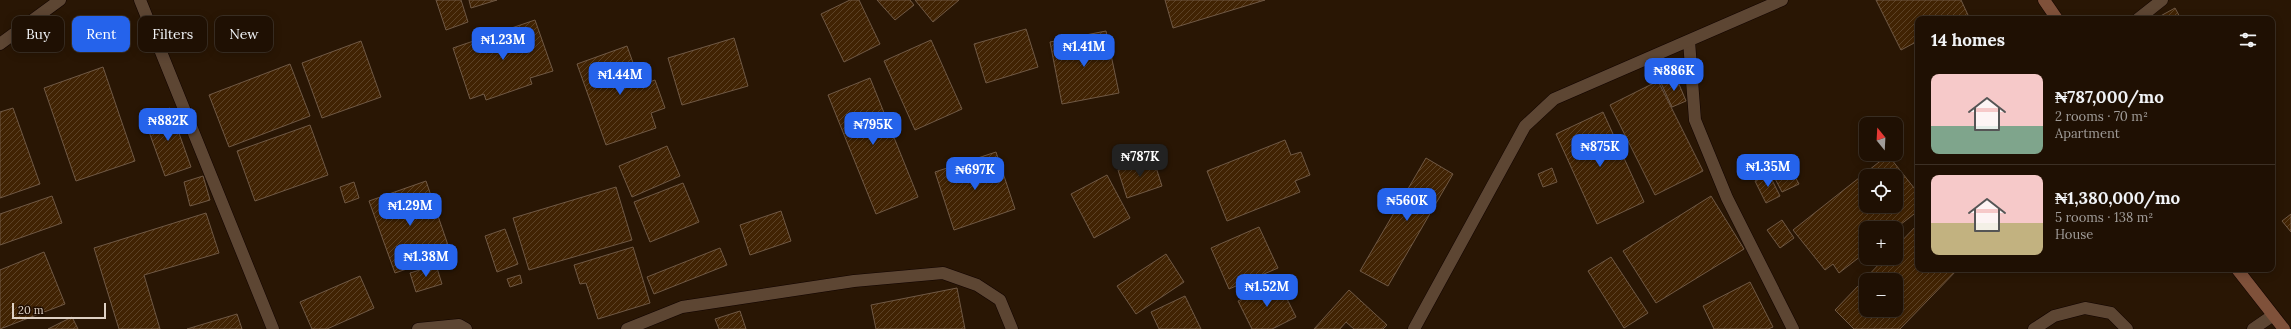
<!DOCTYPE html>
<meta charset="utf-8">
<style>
:root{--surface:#1f1003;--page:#27190d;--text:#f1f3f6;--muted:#a19d9a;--line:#3c3025;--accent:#2563eb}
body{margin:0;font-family:Lora,serif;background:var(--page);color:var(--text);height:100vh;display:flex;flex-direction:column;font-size:15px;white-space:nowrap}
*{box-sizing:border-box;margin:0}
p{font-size:13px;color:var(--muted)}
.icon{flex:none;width:22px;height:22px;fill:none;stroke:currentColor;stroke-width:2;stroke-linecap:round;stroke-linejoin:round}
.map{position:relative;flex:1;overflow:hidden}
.sheet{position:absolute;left:1915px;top:16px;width:360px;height:256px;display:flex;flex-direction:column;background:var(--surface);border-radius:8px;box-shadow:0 2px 10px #0003,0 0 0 1px var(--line)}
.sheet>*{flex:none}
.hud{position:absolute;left:12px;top:16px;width:380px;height:36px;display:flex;gap:8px}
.needle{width:26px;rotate:342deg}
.controls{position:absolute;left:1859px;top:117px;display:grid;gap:8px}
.controls a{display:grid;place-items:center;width:44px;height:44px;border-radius:8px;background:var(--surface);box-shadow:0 2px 10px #0003,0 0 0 1px var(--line);font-size:20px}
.scale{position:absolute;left:12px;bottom:10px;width:94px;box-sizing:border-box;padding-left:4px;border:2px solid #ded1c5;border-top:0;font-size:11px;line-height:14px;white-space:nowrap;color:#ded1c5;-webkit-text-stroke:3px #1f0d00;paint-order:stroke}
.price{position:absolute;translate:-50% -34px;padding:0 9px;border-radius:8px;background:var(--accent);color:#fff;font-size:13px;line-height:26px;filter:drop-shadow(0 1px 2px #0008)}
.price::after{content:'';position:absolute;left:50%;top:24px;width:12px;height:9px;margin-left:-6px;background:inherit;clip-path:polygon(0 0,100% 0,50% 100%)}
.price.current{background:#222;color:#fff}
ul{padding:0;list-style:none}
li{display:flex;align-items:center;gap:12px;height:100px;padding:0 16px}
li+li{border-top:1px solid var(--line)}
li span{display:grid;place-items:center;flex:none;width:112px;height:80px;border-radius:8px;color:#555}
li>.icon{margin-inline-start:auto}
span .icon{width:48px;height:48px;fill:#fffc;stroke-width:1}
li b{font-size:17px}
h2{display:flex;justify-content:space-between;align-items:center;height:48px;padding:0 16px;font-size:17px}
.tag{padding:0 14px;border-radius:8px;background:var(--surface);box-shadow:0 2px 10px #0003,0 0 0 1px var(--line);font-size:14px;line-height:36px}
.tag.current{background:var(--accent);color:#fff}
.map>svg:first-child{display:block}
</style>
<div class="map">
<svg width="2291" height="329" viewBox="0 0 2291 329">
<defs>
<pattern id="building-hatch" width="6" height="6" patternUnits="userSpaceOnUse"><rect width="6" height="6" fill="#412303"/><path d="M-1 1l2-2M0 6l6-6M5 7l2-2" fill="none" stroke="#5c4226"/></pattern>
</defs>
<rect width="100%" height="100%" fill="#291604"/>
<g fill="url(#building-hatch)" stroke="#705945" fill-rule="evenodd">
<polygon points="436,0 461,0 468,22 446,30"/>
<polygon points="469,0 497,0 471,8"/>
<polygon points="850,0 859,0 880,44 844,62 821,14"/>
<polygon points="877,0 910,0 914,5 895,20"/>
<polygon points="915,0 959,0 933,22"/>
<polygon points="1165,0 1265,0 1173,28"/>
<polygon points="1876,0 1961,0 1968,15 1962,19 1918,19 1918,41 1901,50"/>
<polygon points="2175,8 2181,19 2155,19"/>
<polygon points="535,20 553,71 530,78 532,84 486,100 484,94 470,99 453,48"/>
<polygon points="1026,29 1038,67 986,83 974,44"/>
<polygon points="1106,31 1119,93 1062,104 1050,42"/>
<polygon points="734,38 748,86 682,105 668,58"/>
<polygon points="931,40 962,109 915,130 884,61"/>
<polygon points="361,41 381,97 322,118 302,63"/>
<polygon points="627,46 641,85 655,80 665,108 651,113 656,128 606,145 577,64"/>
<polygon points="290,64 310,116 229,147 209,95"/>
<polygon points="103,67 135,161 76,181 44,88"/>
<polygon points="1676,77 1686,101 1672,107 1661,83"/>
<polygon points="870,78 918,197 876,214 828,95"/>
<polygon points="1658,81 1703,171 1655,195 1610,105"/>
<polygon points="13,108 40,184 0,198 0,112"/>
<polygon points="170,108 191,167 165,176 144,118"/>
<polygon points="1603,112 1644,202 1597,224 1556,134"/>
<polygon points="310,125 328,175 255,201 237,151"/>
<polygon points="1285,140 1291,155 1301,152 1310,175 1295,181 1300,192 1227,221 1207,171"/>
<polygon points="667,146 680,176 632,197 619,166"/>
<polygon points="996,152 1015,209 954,230 935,172"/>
<path d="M1888 155 1918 193V211L1896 228H1866V252L1839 273 1833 264 1825 270 1793 230ZM1866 176H1896V206H1866Z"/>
<polygon points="1153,158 1162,186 1127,198 1118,170"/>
<polygon points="1426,158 1453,174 1388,286 1360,271"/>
<polygon points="1786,160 1799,184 1782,192 1770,169"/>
<polygon points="1552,168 1557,182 1543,187 1538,174"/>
<polygon points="1769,174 1780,196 1766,203 1755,181"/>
<polygon points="1107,175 1130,218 1094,238 1071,194"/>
<polygon points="203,176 210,200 190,206 184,182"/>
<polygon points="426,181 451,254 395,273 369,201"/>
<polygon points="354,182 359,198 345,203 340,187"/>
<polygon points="683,183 699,222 650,242 634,202"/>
<polygon points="616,187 632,240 529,270 513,218"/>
<polygon points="52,196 62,223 0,245 0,214"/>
<polygon points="1711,196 1744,249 1656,303 1623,251"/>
<polygon points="781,211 791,241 750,255 740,225"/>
<polygon points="206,213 219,253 144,275 160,329 119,329 94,248"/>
<polygon points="2291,214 2291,232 2282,221"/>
<polygon points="1782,220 1794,238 1780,248 1767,230"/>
<path d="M1918 224V269H1958L1900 329H1854L1835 310 1885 258H1896V247ZM1866 280H1896V310H1866Z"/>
<polygon points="1259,227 1278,268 1229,289 1211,248"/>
<polygon points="505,229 518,264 497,272 485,236"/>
<polygon points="633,247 650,303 598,319 586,283 580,284 574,265"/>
<polygon points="720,248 727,265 654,294 647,277"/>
<polygon points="44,252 65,304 0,329 0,270"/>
<polygon points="1166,254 1184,282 1136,314 1117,286"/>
<polygon points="1611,257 1648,313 1624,328 1588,271"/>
<polygon points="436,265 442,284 416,292 410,273"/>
<polygon points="520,275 522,283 510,287 507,279"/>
<polygon points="360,276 374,308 327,329 312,329 300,302"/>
<polygon points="1278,281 1296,317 1272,329 1252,329 1238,301"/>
<polygon points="1750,282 1773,327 1768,329 1714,329 1703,306"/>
<polygon points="957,288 965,329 876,329 871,305"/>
<polygon points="1349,290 1387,325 1383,329 1354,329 1346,322 1340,329 1314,329"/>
<polygon points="1185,296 1201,329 1159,329 1151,312"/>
<polygon points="740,311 746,329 719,329 715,319"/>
<polygon points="237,314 242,329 187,329"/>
<polygon points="72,317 78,329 48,329"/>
</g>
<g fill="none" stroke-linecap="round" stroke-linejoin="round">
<g stroke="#110300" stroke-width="13">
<g id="service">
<polyline points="2034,329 2054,316 2085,308 2111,313 2127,329"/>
<polyline points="2253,329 2272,316"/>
</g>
</g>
<g stroke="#110300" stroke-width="13">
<g id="minor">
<polyline points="140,0 273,329"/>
<polyline points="2138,19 2162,0"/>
<polyline points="1689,41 1695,120 1727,198 1793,329"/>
<polyline points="0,44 60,0"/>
<polyline points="418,329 459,325 466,329"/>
<polyline points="627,329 682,307 854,281 943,273 977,285 1000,300 1012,329"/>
<polyline points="1414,329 1525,126 1554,99 1782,0"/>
</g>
</g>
<g stroke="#110300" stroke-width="13">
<g id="secondary">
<polyline points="2044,0 2057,19"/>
<polyline points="2237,269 2284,329"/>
</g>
</g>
<use href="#service" stroke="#5d4633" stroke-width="12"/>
<use href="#minor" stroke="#5d4633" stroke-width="12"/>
<use href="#secondary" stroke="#7f513a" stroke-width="12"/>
</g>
</svg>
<div class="controls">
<a><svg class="needle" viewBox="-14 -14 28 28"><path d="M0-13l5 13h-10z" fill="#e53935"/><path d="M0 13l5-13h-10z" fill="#a19d9a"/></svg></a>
<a><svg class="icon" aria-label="locate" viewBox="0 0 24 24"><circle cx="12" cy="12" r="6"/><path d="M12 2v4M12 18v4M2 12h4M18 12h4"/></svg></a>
<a>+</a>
<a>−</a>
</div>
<div class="scale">20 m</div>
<b class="price" style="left:503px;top:61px">₦1.23M</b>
<b class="price" style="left:1084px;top:68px">₦1.41M</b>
<b class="price" style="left:1674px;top:92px">₦886K</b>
<b class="price" style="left:620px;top:96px">₦1.44M</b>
<b class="price" style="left:168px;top:142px">₦882K</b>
<b class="price" style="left:873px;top:146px">₦795K</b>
<b class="price" style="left:1600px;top:168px">₦875K</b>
<b class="price current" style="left:1140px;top:178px">₦787K</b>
<b class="price" style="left:1768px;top:188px">₦1.35M</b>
<b class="price" style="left:975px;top:191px">₦697K</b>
<b class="price" style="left:1407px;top:222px">₦560K</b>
<b class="price" style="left:410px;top:227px">₦1.29M</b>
<b class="price" style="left:426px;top:278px">₦1.38M</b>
<b class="price" style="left:1267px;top:308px">₦1.52M</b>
<div class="hud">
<a class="tag">Buy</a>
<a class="tag current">Rent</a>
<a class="tag">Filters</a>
<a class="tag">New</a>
</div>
<section class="sheet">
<h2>14 homes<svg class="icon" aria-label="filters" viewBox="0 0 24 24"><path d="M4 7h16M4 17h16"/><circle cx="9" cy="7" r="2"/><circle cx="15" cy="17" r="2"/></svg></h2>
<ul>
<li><span style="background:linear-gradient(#f6c9c9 65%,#7fa58c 0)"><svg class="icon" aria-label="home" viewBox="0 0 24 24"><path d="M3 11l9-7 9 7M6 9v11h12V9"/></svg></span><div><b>₦787,000/mo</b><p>2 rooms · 70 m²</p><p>Apartment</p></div></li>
<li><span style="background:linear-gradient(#f6c9c9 60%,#c2b280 0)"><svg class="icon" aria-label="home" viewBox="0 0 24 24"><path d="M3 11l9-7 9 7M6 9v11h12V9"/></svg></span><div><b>₦1,380,000/mo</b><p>5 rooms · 138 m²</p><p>House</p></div></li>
</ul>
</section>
</div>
